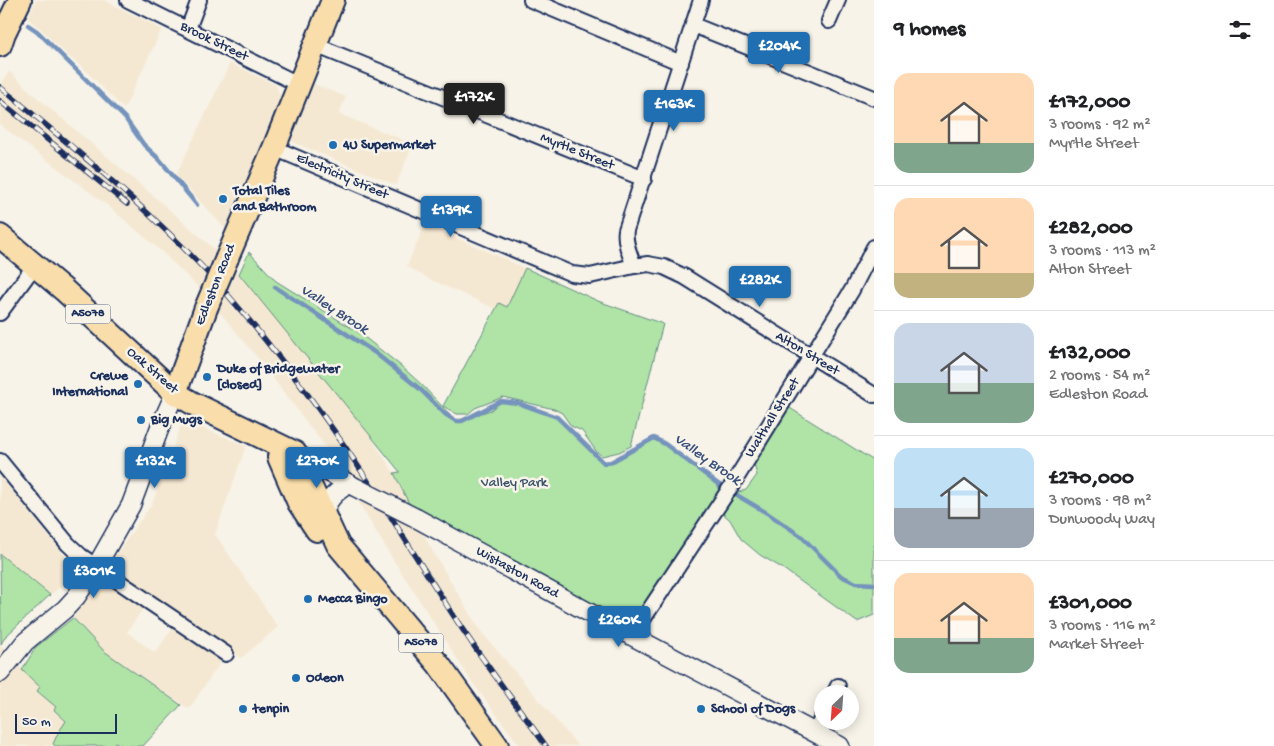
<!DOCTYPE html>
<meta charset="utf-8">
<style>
:root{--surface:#fff;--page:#f2f2f2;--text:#202124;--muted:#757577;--line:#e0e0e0;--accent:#1f6fb2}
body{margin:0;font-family:"Gochi Hand",sans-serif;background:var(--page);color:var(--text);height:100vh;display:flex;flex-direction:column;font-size:19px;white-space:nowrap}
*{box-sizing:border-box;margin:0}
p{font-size:16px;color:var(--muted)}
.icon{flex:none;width:28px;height:28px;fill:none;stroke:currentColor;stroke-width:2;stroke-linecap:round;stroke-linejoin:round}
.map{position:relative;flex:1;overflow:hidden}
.side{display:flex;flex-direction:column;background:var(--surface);width:400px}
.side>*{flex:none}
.needle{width:32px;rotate:205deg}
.controls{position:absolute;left:814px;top:685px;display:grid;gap:10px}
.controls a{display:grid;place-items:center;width:45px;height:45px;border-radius:50%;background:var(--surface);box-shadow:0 2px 12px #0003;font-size:25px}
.scale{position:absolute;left:15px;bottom:12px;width:102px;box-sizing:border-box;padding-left:5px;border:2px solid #1b2f5e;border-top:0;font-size:14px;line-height:18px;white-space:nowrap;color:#1b2f5e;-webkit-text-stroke:4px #f7f3e8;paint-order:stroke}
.price{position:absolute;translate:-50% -42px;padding:0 11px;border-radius:5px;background:var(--accent);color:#fff;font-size:16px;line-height:32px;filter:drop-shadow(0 1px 2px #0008)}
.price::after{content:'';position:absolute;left:50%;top:30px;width:15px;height:11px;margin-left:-8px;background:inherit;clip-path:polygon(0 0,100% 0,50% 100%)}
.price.on{background:#222;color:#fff}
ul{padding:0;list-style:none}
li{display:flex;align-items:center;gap:15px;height:125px;padding:0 20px}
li+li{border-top:1px solid var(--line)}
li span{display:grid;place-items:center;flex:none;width:140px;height:100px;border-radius:15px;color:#555}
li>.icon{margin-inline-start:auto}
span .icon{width:60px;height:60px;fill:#fffc;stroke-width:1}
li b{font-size:21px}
h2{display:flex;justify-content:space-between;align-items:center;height:60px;padding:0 20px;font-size:21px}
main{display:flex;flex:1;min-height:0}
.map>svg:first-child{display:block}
</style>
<main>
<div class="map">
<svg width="874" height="746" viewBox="0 0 874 746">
<rect width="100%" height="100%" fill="#f7f3e8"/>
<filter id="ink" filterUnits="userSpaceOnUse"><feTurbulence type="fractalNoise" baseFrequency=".02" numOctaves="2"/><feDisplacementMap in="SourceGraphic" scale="10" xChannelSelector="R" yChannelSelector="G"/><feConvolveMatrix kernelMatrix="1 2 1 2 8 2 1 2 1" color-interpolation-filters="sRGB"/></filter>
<g filter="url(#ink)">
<g fill="#f5e8d2">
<polygon points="36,0 104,0 162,29 124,109 82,67 68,56 42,30 28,19"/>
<polygon points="230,63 276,85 282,100 227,231 176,175"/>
<polygon points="9,71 33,94 157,199 220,254 233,268 352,408 394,473 429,545 479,629 578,746 520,746 472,682 394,561 363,510 337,462 256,356 203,292 161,251 108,206 0,125 0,87"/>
<polygon points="314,84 346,97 339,114 413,144 396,185 290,141"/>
<polygon points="425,224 525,268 507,308 499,304 496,309 429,279 407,266"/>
<polygon points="183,420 246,446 215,534 278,627 241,658 111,569 110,563 152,504"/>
<polygon points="0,476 74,567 70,579 50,595 0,554"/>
<polygon points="99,578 144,607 127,632 155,653 172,629 222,660 189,709 104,651 73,618"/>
<polygon points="0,644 22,670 40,687 37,692 56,707 54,711 66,721 58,733 52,746 0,746"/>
</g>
<g fill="#afe4a6" stroke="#658a82">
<path d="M249 252 276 281 358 332 401 366 422 385 456 421 491 410 501 401 518 403 557 417 604 463 611 462 654 438C678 454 711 470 724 496L746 490 757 475 751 453 785 405 874 461V615L857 622 782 568 760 555 741 539 730 520 716 507 632 636 416 518 394 473 400 472 239 274Z"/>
<polygon points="525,268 598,301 663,324 631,446 619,452 602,456 596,451 582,431 571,426 562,413 554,409 503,397 475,408 468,414 457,414 443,406 499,303 507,307"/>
<polygon points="0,554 50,595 5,637 1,644"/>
<polygon points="73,618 104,651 181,705 143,746 123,746 115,742 112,746 55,746 53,744 58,733 66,721 54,710 56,707 37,691 40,687 22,670 36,647"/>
</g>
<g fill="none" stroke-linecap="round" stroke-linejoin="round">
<g stroke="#7593bc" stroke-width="4.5">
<polyline points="28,25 37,31 125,118 144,145 160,160 197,205"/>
<polyline points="275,287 374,352 420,389 445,414 456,421 462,421 501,401 518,403 557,417 604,463 611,462 654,438 665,444 718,484 767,513 801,536 841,576 856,583 874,584"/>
</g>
<g stroke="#1b2f5e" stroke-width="18">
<g id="minor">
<polyline points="128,0 300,85"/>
<polyline points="531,0 681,63"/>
<polyline points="829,21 838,0"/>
<polyline points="693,25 874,98"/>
<polyline points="188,29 199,0"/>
<polyline points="315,45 644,179"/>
<polyline points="274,148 572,274 590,276 634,266 648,264 664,267 685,277 874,395"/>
<path d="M634 266C630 255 624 242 626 230L701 0"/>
<polyline points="0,313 35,265"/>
<polyline points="0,461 68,544 81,556 226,654"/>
<polyline points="632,636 734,482 852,290 874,247"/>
<polyline points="834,694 838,686"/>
<polyline points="815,733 822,717"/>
</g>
</g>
<g stroke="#1b2f5e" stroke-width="21">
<g id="tertiary">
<polyline points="295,453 353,486"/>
<path d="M324 518C325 501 335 492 349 484"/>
<polyline points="416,518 632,636 840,746"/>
<polyline points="0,673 25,642 65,609 76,597 96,567 131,505 160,427 175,393"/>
</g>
</g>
<g stroke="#1b2f5e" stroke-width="26">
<g id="primary">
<polyline points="0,45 4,33 20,0"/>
<polyline points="0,236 64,290 175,393 194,404 295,453 338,545 439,665 497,746"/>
<polyline points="227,258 274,148 333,0"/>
<polyline points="175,393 206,308"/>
<polyline points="279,457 299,503 317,530"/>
</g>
</g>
<use href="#minor" stroke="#f7f3e8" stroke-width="14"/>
<use href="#tertiary" stroke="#f7f3e8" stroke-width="18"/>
<use href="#primary" stroke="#f9deab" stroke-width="22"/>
<g stroke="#1b2f5e" stroke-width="5.5">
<g id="rail">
<path d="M0 87C85 157 173 228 244 314 284 362 323 413 358 466 394 520 427 576 463 630 489 669 518 707 546 746"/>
<polyline points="0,101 127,204"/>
</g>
</g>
<use href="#rail" stroke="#f7f3e8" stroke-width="4" stroke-dasharray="11" stroke-linecap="butt"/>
<g stroke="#1b2f5e" stroke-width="21" stroke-linecap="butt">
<polyline id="tertiary-bridge" points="353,486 416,518"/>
</g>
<g stroke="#1b2f5e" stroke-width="26" stroke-linecap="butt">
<polyline id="primary-bridge" points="206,308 227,258"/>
</g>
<use href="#tertiary-bridge" stroke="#f7f3e8" stroke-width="18"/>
<use href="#primary-bridge" stroke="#f9deab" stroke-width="22"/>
</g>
</g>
<g fill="#1f6fb2" stroke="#f7f3e8" stroke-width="2">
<circle cx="333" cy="145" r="5"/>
<circle cx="223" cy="199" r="5"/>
<circle cx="207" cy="377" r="5"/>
<circle cx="138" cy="384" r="5"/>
<circle cx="141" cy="420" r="5"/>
<circle cx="308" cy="599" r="5"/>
<circle cx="296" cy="678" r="5"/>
<circle cx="243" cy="709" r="5"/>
<circle cx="701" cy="709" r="5"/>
</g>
<g text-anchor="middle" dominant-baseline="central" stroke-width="5" stroke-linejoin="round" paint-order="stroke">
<g fill="#f7f3e8" stroke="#5d6a87" stroke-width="1">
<rect x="65.5" y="304.5" width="45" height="19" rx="4"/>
<rect x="398.5" y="633.5" width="45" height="19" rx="4"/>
</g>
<g font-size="12" font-weight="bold" fill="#1b2f5e">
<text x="88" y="314">A5078</text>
<text x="421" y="643">A5078</text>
</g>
<g font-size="14" fill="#1b2f5e" stroke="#f7f3e8">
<text transform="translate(214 42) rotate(26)">Brook Street</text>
<text transform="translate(577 152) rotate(22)">Myrtle Street</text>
<text transform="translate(342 177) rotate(23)">Electricity Street</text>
<text transform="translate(216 285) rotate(-68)">Edleston Road</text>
<text transform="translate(807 354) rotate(31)">Alton Street</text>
<text transform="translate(152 371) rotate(41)">Oak Street</text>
<text transform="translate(773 418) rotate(-58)">Walthall Street</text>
<text transform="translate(517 573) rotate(29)">Wistaston Road</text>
</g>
<g font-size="14" font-weight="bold" fill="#1b2f5e" stroke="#f7f3e8" text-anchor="start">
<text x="343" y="145">4U Supermarket</text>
<text x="233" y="191">Total Tiles<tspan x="233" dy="16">and Bathroom</tspan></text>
<text x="217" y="369">Duke of Bridgewater<tspan x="217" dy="16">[closed]</tspan></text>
<text x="128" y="376" text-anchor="end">Crewe<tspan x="128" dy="16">International</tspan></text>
<text x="151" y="420">Big Mugs</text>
<text x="318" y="599">Mecca Bingo</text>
<text x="306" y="678">Odeon</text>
<text x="253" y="709">tenpin</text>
<text x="711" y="709">School of Dogs</text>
</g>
<g font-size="14" fill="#39536c" stroke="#f7f3e8">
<text x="514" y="483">Valley Park</text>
</g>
<g font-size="15" font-style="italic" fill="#39507d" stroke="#f7f3e8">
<text transform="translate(334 310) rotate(33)">Valley Brook</text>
<text transform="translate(707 460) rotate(35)">Valley Brook</text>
</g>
</g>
</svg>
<div class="controls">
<a><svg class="needle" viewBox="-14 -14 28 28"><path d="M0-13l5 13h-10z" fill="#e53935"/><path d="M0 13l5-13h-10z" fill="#757577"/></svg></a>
</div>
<div class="scale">50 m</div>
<b class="price" style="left:779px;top:74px">£204K</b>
<b class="price on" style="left:474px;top:125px">£172K</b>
<b class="price" style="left:674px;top:132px">£163K</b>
<b class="price" style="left:451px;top:238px">£139K</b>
<b class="price" style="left:760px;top:308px">£282K</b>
<b class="price" style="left:155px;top:489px">£132K</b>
<b class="price" style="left:317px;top:489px">£270K</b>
<b class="price" style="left:94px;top:599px">£301K</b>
<b class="price" style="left:619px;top:648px">£260K</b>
</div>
<section class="side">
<h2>9 homes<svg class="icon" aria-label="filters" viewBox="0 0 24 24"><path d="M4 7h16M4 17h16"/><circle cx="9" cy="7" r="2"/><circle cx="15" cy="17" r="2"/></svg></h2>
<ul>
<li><span style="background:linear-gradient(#ffd9b3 70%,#7fa58c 0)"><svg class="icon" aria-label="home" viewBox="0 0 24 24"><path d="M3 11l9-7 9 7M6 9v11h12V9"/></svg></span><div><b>£172,000</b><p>3 rooms · 92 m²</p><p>Myrtle Street</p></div></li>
<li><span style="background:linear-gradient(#ffd9b3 75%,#c2b280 0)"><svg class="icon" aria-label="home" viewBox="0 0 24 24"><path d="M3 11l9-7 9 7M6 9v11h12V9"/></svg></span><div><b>£282,000</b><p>3 rooms · 113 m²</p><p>Alton Street</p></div></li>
<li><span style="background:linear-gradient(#c9d6e8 60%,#7fa58c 0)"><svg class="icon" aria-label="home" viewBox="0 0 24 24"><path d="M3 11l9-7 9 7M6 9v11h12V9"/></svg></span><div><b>£132,000</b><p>2 rooms · 54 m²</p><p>Edleston Road</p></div></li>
<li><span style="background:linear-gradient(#bfe0f5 60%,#9aa5b1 0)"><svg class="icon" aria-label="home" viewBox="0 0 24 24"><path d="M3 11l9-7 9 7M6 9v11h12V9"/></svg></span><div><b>£270,000</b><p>3 rooms · 98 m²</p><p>Dunwoody Way</p></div></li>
<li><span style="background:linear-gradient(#ffd9b3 65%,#7fa58c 0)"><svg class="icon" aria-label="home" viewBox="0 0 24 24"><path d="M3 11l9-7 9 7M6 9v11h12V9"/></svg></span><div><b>£301,000</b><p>3 rooms · 116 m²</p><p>Market Street</p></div></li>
</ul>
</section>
</main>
